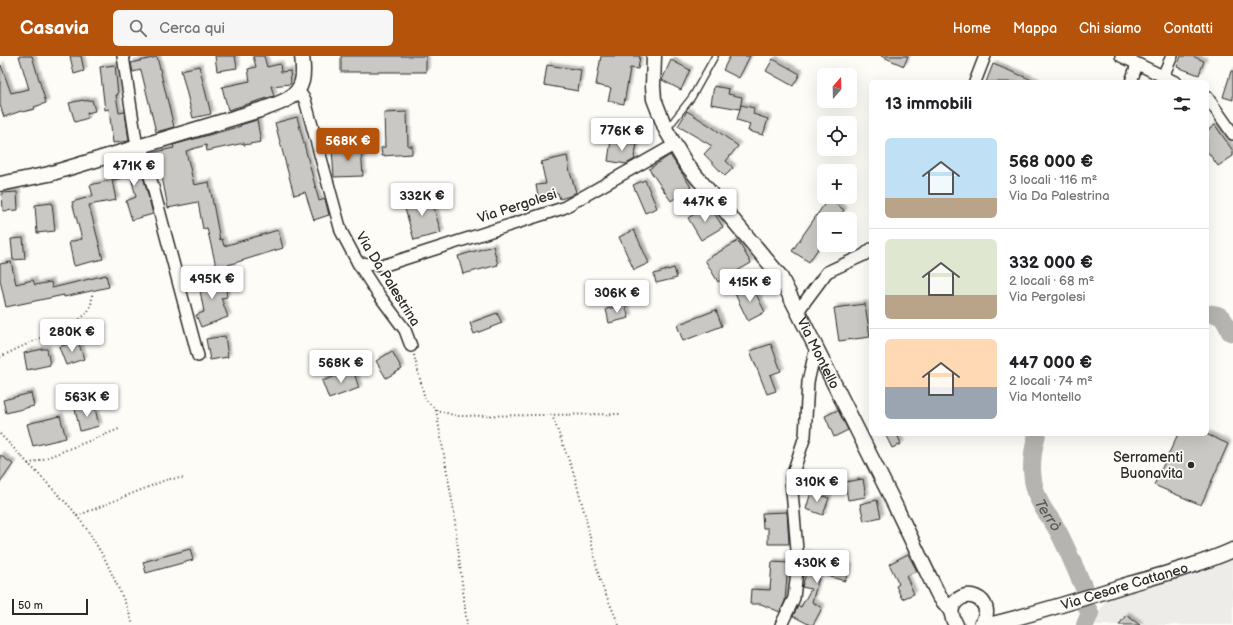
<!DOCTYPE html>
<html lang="it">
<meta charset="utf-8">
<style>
:root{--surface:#fff;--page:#f6f6f6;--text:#202124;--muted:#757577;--line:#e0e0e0;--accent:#b45309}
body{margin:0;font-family:"Balsamiq Sans",sans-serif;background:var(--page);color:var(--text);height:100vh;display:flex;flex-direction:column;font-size:15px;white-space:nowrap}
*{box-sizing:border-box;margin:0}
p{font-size:13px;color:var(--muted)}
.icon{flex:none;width:22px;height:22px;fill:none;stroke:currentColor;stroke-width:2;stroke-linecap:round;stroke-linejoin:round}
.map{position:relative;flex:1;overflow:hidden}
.panel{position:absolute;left:869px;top:24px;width:340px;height:356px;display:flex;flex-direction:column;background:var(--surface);border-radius:6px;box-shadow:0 4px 16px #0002}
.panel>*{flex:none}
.needle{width:26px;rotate:20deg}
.buttons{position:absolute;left:817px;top:12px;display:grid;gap:8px}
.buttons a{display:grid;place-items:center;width:40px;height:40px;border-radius:6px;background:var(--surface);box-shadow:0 4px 16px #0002;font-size:20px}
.scale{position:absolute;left:12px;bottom:10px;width:76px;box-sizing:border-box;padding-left:4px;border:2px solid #2b2b2b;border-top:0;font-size:11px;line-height:14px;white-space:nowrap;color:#2b2b2b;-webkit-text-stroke:3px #fdfcf7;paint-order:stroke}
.price{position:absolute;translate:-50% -34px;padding:0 9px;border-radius:4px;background:#fff;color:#222;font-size:13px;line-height:26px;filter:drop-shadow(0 1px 2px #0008)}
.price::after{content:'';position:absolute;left:50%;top:24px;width:12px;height:9px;margin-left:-6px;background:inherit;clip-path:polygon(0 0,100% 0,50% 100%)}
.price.current{background:var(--accent);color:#fff}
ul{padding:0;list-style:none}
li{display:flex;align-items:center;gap:12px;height:100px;padding:0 16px}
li+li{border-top:1px solid var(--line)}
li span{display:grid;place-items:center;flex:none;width:112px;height:80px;border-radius:6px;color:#555}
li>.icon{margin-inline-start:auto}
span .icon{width:48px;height:48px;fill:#fffc;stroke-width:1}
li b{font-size:17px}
h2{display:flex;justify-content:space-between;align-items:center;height:48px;padding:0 16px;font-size:17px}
header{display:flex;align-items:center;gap:24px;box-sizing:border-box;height:56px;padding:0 20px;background:var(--accent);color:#fff}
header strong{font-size:19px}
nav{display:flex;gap:22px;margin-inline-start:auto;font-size:14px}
.search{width:280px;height:36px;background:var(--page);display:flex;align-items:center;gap:10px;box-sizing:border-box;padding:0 14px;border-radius:6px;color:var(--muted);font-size:15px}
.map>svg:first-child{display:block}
</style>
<header>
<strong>Casavia</strong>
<div class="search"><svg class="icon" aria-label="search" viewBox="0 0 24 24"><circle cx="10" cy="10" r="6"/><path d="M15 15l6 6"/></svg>Cerca qui</div>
<nav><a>Home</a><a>Mappa</a><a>Chi siamo</a><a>Contatti</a></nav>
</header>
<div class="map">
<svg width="1233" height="569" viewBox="0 0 1233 569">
<defs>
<filter id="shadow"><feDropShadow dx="3" dy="-3" stdDeviation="1" flood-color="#0004"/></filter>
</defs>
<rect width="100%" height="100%" fill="#fdfcf7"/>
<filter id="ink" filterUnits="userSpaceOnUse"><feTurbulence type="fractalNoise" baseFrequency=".025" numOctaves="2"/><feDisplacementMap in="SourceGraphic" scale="8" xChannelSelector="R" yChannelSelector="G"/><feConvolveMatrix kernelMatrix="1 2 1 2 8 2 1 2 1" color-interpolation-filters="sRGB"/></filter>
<g filter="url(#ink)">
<polygon fill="#edece8" points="1233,500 1233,569 1091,569 1108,541"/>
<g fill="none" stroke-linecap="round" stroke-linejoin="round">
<g stroke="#b5b4b1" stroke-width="18">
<path d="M1207 258C1222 256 1225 265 1230 276L1233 277"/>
<path id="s1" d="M1037 378C1030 404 1029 428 1043 452 1048 460 1054 467 1058 475 1068 494 1076 515 1085 534"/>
<polyline points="1085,569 1090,557 1086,550"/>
</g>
</g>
<g fill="#c9c8c4" stroke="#2b2b2b" filter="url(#shadow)">
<polygon points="19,0 32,0 46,47 34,51 35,53 22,56 21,55 4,61 0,49 0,9 1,9 11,37 29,33"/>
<polygon points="70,0 81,0 84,15 74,18"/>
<polygon points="215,0 235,0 237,12 217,15"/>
<polygon points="253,0 264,0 267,11 280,8 281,16 290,15 291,28 271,30 274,40 228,54 222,31 250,25 248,13 256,11"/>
<rect x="341" y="0" width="85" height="16"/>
<polygon points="601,0 640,0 638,13 630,12 624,48 608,45 611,32 596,29"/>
<polygon points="730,0 750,0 739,22 723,14"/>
<polygon points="881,0 908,0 904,10"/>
<polygon points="1181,0 1192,0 1204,5 1199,19 1177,11"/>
<polygon points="157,1 174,71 156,76 141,14 133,16 131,7"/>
<polygon points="773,3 800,18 793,30 766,15"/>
<polygon points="671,4 690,14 681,34 662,24"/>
<polygon points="993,8 1037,26 986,26"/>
<polygon points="115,9 118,39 116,39 119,57 125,56 129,85 113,87 109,53 105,54 100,11"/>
<polygon points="547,9 581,14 578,35 544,29"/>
<polygon points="199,10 211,58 193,62 181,14"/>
<polygon points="1231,15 1233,15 1233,44 1223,41"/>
<polygon points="714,30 729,33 728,38 742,41 740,53 711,48"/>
<polygon points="83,44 84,45 92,44 95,55 87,57 88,62 75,66 69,47"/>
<polygon points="741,49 754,52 753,58 768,63 763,79 748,75 750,68 737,64"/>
<polygon points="687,55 712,71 738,90 726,105 733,112 725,120 704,98 712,90 678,70"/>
<polygon points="407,56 408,90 412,90 412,98 382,100 381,92 385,91 384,57"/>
<polygon points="297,61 319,145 325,143 329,159 314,164 305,136 294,139 275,67"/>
<polygon points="257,64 261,86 244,89 244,87 207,95 206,89 186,95 194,129 209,126 220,184 222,183 224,190 278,174 283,192 228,209 229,212 217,214 207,172 203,173 198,146 168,152 159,105 153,106 151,97 174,92 173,89 241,70 240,69"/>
<polygon points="1215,69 1233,95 1233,100 1218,110 1207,95 1207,75"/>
<polygon points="611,84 637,88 635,98 634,99 635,103 626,108 608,105"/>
<polygon points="361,92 363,120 334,121 332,93"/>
<polygon points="670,99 691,131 671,145 649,113"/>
<polygon points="567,100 570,116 576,136 570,140 560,143 558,137 538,140 536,129 546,128 541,106"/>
<polygon points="138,101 153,158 132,164 126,145 136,141 131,121 113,124 110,108"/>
<polygon points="112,124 116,144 89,149 103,203 74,210 69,186 82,183 72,146 93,140 90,129"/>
<polygon points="645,124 657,152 645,157 633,129"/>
<polygon points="17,136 18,154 3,155 2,137"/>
<polygon points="430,138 441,177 414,184 403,146"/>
<polygon points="828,143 844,154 838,163 824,163 824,184 809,206 792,195"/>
<polygon points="52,147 55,175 37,177 35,149"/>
<polygon points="709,149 723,171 701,184 688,162"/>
<polygon points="634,174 649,207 634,214 619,181"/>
<polygon points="23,182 25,203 13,204 11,183"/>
<polygon points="738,185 751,207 718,226 705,204"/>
<polygon points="493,190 498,209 463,218 458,200"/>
<polygon points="11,206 16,228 33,224 35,229 51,226 52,232 106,219 109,231 64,241 64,239 6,251 0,224 0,208"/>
<polygon points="674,212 677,222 656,227 654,218"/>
<polygon points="224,220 227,241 221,242 228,261 201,271 196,259 204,256 198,224"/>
<polygon points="752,230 765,256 748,265 735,238"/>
<polygon points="865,248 870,281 839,285 834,252"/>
<polygon points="625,249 629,262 609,267 606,253"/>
<polygon points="716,254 722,270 683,285 677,269"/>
<polygon points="497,257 502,267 474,278 470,267"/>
<polygon points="225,280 228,301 210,304 206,283"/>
<polygon points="78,285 84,303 66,309 59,291"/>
<polygon points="771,288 781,315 770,319 776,335 767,338 750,295"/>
<polygon points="43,293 47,293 50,309 27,314 24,297"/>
<polygon points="392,295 402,313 386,322 376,305"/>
<polygon points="353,314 359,332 329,343 322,325"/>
<polygon points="31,337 34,350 6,357 3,344"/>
<polygon points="94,348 99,370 80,375 75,353"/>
<polygon points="838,354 848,374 834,381 825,360"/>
<polygon points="60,360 66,382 33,390 27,368"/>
<polygon points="885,378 897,378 901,388 892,392"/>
<polygon points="1178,378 1206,378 1228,388 1201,449 1154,429"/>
<polygon points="0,399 13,408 0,427"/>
<polygon points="863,423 866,441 848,444 845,426"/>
<polygon points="811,436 829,442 823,459 806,453"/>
<polygon points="877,444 881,461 864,465 860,448"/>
<polygon points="787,456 789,488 768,488 768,472 763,472 762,457"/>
<polygon points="190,493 193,504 146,517 143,506"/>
<polygon points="804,497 850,511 845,525 820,518 812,546 822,552 813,569 810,569 793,560 798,550 801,551 811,533 802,531 807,514 804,513"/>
<polygon points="908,498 917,515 906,520 914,538 902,543 896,530 899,528 889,508"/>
<polygon points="772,506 788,507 785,545 780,556 761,548 750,548 751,533 770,534"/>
<polygon points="1126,559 1140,569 1119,569"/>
</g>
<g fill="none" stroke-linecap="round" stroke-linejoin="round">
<g stroke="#2b2b2b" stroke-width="8">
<polyline id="service" points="667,73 692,41 715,0"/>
</g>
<g stroke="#2b2b2b" stroke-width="14">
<g id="minor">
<polyline points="123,0 137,91"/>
<polyline points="1121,0 1175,26"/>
<polyline points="1163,20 1172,0"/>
<polyline points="975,26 985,0"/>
<polyline points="1131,26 1137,8"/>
<polyline points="298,34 305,44 341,175 358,207 376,235 405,274 411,290"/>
<polyline points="1207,41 1233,78"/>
<polyline points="142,90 198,300"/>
<polyline points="358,207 385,209 563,152 674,89"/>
<polyline points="798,255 827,216 864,199 871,193"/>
<polyline points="781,569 794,542 798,506 791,423 805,380 808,326 816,291"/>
</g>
</g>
<g stroke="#2b2b2b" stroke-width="17">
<g id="tertiary">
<path id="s2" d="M654 0 653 30 654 43 666 74 686 108 780 220 891 441 928 518 939 540 951 555 953 563 956 569"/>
<path d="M0 128 49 118 260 54C275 49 298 43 302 25 304 17 303 8 302 0"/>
<path d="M951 555C959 526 1000 543 981 569"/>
<path id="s3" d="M988 569C1035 558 1082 543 1129 528 1164 518 1199 509 1233 494"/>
</g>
</g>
<g stroke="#2b2b2b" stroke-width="2" stroke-dasharray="1 3" stroke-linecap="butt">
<polyline points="414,299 425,343 436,354 457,360 622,358"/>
<path d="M0 301 80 263C90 255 92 250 92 237"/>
<polyline points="436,354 453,450 467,569"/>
<polyline points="552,359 574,418 585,459 600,525 619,569"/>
<polyline points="0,378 72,453 88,475 105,503 127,551 133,569"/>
<polyline points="28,408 46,402 119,373"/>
<polyline points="77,460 168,423 185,422"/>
</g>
<use href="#service" stroke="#fdfcf7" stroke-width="5.5"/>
<use href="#minor" stroke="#fdfcf7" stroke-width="11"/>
<use href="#tertiary" stroke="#fdfcf7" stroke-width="14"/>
</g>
</g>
<circle fill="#2b2b2b" stroke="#fdfcf7" stroke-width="1.5" cx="1191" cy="409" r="4"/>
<g text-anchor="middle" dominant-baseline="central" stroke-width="3.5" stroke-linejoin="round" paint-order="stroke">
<g font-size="14" fill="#2b2b2b" stroke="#fdfcf7">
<text transform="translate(517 150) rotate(-18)">Via Pergolesi</text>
<text transform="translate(388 223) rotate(58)">Via Da Palestrina</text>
<text stroke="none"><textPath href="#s2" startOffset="348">Via Montello</textPath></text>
<text stroke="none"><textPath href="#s3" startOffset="142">Via Cesare Cattaneo</textPath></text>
</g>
<g font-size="14" fill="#2b2b2b" stroke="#fdfcf7" text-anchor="end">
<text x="1183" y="401">Serramenti<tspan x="1183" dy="16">Buonavita</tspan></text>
</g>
<g font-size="15" font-style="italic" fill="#5b5b5a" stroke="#fdfcf7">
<text stroke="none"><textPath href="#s1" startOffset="85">Terrò</textPath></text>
</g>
</g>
</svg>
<div class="buttons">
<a><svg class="needle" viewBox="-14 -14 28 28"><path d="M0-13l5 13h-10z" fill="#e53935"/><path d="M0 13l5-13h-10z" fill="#757577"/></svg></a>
<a><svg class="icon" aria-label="locate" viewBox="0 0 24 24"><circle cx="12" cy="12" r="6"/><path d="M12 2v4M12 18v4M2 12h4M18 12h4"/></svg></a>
<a>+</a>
<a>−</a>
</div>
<div class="scale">50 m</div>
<b class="price" style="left:622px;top:96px">776K €</b>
<b class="price current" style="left:348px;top:106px">568K €</b>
<b class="price" style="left:134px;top:131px">471K €</b>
<b class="price" style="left:422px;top:161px">332K €</b>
<b class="price" style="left:705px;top:167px">447K €</b>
<b class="price" style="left:212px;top:244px">495K €</b>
<b class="price" style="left:750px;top:247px">415K €</b>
<b class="price" style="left:617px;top:258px">306K €</b>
<b class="price" style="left:72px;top:297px">280K €</b>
<b class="price" style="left:341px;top:328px">568K €</b>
<b class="price" style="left:87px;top:362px">563K €</b>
<b class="price" style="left:817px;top:447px">310K €</b>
<b class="price" style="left:817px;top:528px">430K €</b>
<section class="panel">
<h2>13 immobili<svg class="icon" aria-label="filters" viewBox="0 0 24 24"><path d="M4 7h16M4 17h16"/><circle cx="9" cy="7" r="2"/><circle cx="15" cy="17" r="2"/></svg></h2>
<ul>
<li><span style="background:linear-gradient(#bfe0f5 75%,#b9a48a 0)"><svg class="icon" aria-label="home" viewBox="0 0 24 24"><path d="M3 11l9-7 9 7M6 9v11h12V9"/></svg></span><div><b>568 000 €</b><p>3 locali · 116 m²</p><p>Via Da Palestrina</p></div></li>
<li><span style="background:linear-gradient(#dfe7d0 70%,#b9a48a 0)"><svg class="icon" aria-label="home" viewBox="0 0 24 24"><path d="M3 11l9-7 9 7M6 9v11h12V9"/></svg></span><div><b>332 000 €</b><p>2 locali · 68 m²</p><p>Via Pergolesi</p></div></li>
<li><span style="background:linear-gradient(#ffd9b3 60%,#9aa5b1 0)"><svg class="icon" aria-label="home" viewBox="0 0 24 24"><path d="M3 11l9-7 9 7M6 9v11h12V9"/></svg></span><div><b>447 000 €</b><p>2 locali · 74 m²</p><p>Via Montello</p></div></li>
</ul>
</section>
</div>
